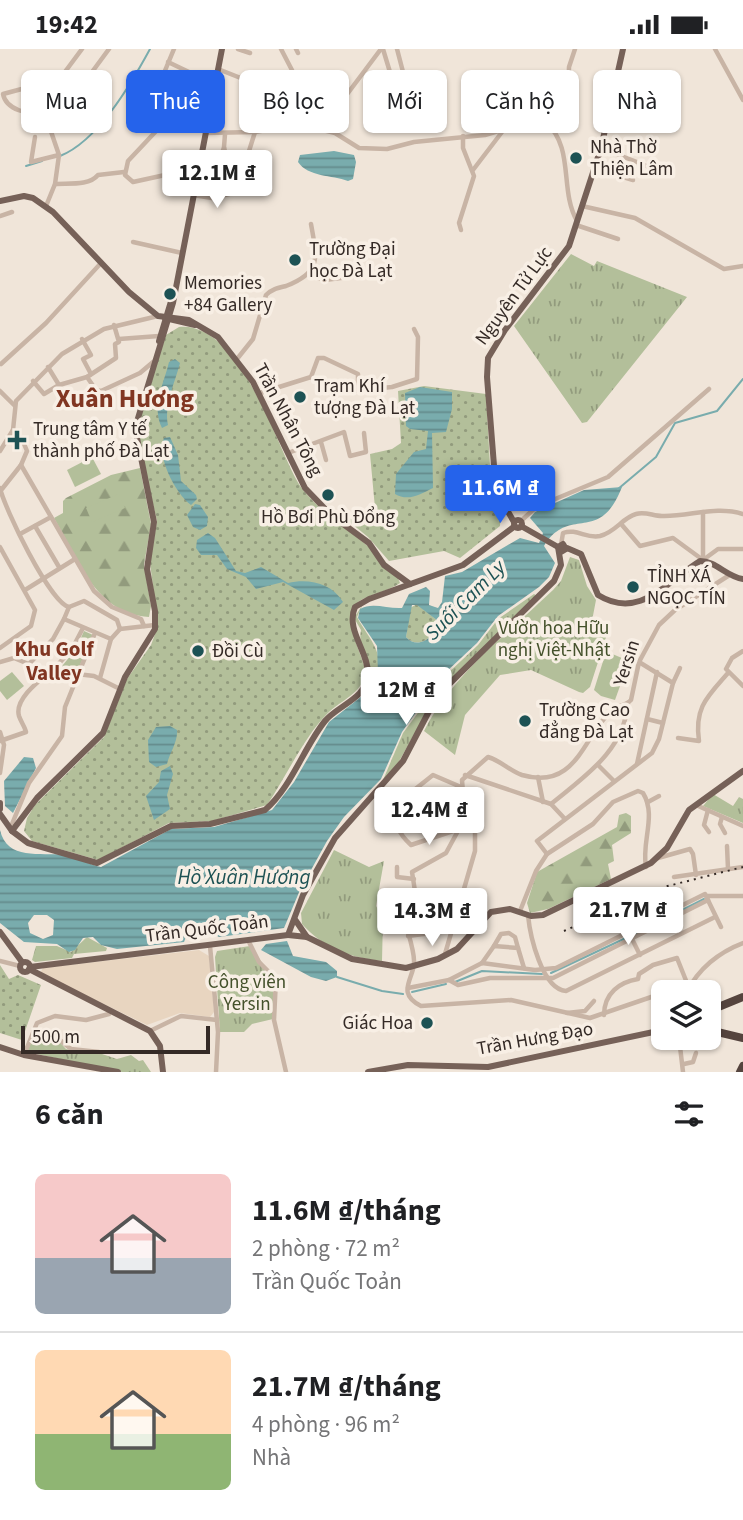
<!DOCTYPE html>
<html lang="vi">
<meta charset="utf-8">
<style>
:root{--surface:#fff;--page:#f6f6f6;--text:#202124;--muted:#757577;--line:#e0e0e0;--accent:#2563eb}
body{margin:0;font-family:"Source Sans 3",sans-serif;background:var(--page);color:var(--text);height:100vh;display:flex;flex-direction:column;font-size:26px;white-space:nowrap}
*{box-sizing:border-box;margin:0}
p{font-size:23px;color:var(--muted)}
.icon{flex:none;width:38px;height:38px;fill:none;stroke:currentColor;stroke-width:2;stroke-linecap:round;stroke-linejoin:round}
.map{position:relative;height:1023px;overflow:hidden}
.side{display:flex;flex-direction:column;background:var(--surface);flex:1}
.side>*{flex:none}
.top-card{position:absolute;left:21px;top:21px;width:702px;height:63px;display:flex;gap:14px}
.tools{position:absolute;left:651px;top:931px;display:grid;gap:14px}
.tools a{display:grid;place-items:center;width:70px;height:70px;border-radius:10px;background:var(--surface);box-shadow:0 2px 5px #0004;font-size:35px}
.scale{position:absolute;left:21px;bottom:18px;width:189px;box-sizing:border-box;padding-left:7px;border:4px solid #342a26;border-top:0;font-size:19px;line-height:24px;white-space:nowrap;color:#342a26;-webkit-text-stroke:5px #f8efe5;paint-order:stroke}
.price{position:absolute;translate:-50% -60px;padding:0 16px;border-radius:7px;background:#fff;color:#222;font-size:23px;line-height:46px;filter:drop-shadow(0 2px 4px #0008)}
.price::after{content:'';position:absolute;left:50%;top:42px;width:21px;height:16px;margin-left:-10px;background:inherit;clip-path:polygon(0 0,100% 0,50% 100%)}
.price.current{background:var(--accent);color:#fff}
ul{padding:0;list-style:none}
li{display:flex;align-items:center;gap:21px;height:175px;padding:0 35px}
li+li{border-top:2px solid var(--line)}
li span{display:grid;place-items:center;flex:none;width:196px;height:140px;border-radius:10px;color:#555}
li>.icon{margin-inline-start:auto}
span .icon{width:84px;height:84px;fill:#fffc;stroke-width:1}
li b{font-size:30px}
h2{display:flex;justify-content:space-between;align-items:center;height:84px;padding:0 35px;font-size:30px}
.chip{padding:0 24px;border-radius:10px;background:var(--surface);box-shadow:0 2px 5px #0004;font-size:24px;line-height:63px}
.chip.current{background:var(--accent);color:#fff}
.status{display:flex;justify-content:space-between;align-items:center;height:49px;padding:0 35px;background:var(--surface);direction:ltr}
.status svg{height:19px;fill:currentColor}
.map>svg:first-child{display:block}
</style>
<div class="status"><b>19:42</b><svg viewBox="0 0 49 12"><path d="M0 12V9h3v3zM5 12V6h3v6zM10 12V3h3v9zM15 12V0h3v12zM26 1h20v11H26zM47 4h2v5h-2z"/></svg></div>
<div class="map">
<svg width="743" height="1023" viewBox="0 0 743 1023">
<defs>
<pattern id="grass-dots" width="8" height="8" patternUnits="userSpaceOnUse" patternTransform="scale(1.75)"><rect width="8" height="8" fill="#b3bf9a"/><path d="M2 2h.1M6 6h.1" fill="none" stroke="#929b7d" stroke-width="1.8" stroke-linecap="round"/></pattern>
<pattern id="forest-firs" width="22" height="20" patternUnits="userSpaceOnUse" patternTransform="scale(1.75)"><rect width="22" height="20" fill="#b3bf9a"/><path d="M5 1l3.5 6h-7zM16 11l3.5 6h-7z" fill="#929b7d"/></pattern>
<pattern id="park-tufts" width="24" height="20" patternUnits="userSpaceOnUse" patternTransform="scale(1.75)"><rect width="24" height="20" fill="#b3bf9a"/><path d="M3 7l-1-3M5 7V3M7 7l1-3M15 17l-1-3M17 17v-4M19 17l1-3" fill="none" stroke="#929b7d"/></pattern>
<pattern id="water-rules" width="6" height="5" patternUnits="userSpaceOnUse" patternTransform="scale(1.75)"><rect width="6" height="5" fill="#79acad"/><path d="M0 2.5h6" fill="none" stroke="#648c8d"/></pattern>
</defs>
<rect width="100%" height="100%" fill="#f0e5d9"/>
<g fill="url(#grass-dots)">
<path d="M179 278C238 272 274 389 296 430 316 468 391 503 400 534 390 541 376 544 365 549 336 561 361 601 366 623 361 646 342 650 327 665 304 688 286 728 267 756L212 772 169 774 98 811 32 792 24 782 27 769 35 756 104 688 127 630 151 596 158 577 150 514 157 472 140 400 137 376 166 286Z"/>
<polygon points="424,337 486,345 491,435 501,464 500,477 460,509 444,502 389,512 368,488 346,470 364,467 367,460 375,459 370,405 392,400 401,394 398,342"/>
<path d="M363 555 357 568C369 591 390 607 371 634 373 616 357 598 361 581L354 569Z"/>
<path d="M417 555 438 572C437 587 418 602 406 588L410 559Z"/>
<polygon points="0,916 9,930 18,926 41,936 22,991 0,984"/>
</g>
<g fill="url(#forest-firs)">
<path d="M140 419 151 475 144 516 151 557 149 568C96 565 77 509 54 469L63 464V452L66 449 111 426Z"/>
<polygon points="626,764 631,767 631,784 612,796 614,812 608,815 611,830 548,860 530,864 527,854 537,823 617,778 619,766"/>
</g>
<g fill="url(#park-tufts)">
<polygon points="571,205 594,217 597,212 687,248 587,373 582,374 514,277"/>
<path d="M570 508 579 511 587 537 596 551 591 577 608 582 590 638 583 644 579 643 531 621 500 626 465 666 455 706 424 682C453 625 507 585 553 541L561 532Z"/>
<polygon points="534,545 537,547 432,653 397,716 383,731 403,684 426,653 430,641 478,596 498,570"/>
<polygon points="84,582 93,586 77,623 58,622 76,600"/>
<polygon points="713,745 733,757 739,748 743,750 743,774 703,757"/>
<path d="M334 801 369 818 384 812 376 857 383 869 382 912C351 909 323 899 302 875L301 864Z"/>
<polygon points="87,888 107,899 106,902 74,905 72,909 35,913 32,911 36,897 57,897 71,903"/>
<polygon points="250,897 274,930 273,970 252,975 244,983 220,983 215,908 217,902"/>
<polygon points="50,987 56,989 66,1000 76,1002 99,1004 117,1010 131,1006 139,1012 143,1011 151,1023 122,1023 27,1003 32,991 34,995"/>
</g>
<g fill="#b3bf9a">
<polygon points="92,408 101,425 75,438 67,421"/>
<polygon points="119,445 125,459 92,473 86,459"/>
<polygon points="610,604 629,612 615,651 601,647 594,641 605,606"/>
<polygon points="12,623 24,637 7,651 0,642 0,632"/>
</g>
<polygon fill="#e8d5c0" points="199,901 209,907 214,963 210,968 180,964 147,976 40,924 43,919"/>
<g fill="url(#water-rules)" fill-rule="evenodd">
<path d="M334 102 354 106 356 113 353 130 348 132C332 126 308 128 298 113L300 106Z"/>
<path d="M175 310 180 314C175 334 164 355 168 376L162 379C151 356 164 335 169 313Z"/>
<path d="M420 338 452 343V360L446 383 432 384 433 439C421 445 408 453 395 445L396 425 414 403 426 400 428 382 410 380 406 377 405 344Z"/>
<path d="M170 388 178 406 181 432 196 446 197 450 191 456C175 444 156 407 164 389Z"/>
<path d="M622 438C599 497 570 455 544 497L555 514 549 528 539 538 498 567 477 594 429 639 424 652 402 683 381 730 344 768 327 792 300 841 284 879 219 888 196 875 190 878 184 893 117 900 101 896 93 888 83 889 75 901 69 903 57 895 24 893 0 874V781C7 812 40 803 65 806 77 808 89 816 101 818L171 780 214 778 272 761 294 733 329 673 362 647 378 624 377 597 358 569 360 560C372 553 388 560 402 559L409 545 426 538 430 542 429 556 438 559 442 553 445 527 462 523 520 489 539 494 543 484 530 469 535 463 584 441ZM412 556H417L438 572C437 587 418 602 406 588ZM34 866H47L54 871 53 886 43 890 30 884 28 874Z"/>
<polygon points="195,455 200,456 208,468 207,477 200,481 193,478 187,466"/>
<path d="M208 484 215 489 236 522 245 524 261 518 288 534C308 529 332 534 343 553L334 561 283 533 256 540 246 528 227 520 217 506H201L196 499 197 491Z"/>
<path d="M170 677 177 681C178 693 170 703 167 715L156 718 149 713 148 691 156 678Z"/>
<polygon points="24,708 33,709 36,719 13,764 5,757 4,732"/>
<polygon points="170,717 173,725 167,746 170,760 154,771 146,747 159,733 161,722"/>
<polygon points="287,892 293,907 326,913 337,922 337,928 326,932 311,928 261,901 266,895"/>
</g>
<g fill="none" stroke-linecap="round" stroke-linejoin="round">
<g stroke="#79acad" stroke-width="2">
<path d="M60 107C98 92 131 35 150 0"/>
<polyline points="26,117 42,112"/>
<polyline points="618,440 656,408 675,374 717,362 743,330"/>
<polyline points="633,886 704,850"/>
<polyline points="551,924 628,888"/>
<polyline points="337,928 382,942 403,945"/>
<polyline points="455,933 482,922 542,925"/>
<polyline points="412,943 446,935"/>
</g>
<g stroke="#c8b4a5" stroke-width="4.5">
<polyline points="174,0 164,24 159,79 128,112 125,126 133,133 165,126 194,135"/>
<polyline points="238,0 250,4"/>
<polyline points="281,0 294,25"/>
<polyline points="296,0 298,4"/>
<polyline points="383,0 396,43"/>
<polyline points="397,0 408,42"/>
<polyline points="715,0 743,51"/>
<polyline points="168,13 214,35"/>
<polyline points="218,20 258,36 270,32"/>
<polyline points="298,62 299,39"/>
<path d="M43 64C29 66 6 61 3 45L59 30"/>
<polyline points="48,72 67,57 109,0"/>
<path d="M546 73C575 100 559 140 577 172"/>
<polyline points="321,80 381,0"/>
<polyline points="205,84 255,83 299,75 335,84 359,99 387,100 414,93 485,86 530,73 546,73 568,51 569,18 575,0"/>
<polyline points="35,88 31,113 59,106"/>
<polyline points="601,99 647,117"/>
<polyline points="594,119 633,131"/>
<polyline points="473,121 502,83"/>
<polyline points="230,124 244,118 255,83"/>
<path d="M55 135C69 134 89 137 98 126L124 123"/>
<polyline points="193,146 212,149 233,144 224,98 225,85"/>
<polyline points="212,149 218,113 224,99"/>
<polyline points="46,157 55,135 59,106 43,59 50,43 82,0"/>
<polyline points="582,157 635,169 724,220 743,217"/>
<polyline points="0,167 12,163"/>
<polyline points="576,176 618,190"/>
<polyline points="461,181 459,174 474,127 463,99 463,87"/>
<polyline points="133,193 182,204"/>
<polyline points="308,226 325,231 356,227"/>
<polyline points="82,290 91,306 83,310 91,325"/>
<polyline points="119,290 159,287"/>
<path d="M237 310 253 290 266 246C272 240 278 239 286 237 322 223 317 209 311 175"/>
<polyline points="1,315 46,274 101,214"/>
<polyline points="48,318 59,336"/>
<polyline points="87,328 116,309 115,295 119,293 114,276"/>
<polyline points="311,328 318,309 324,309 358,325 358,342"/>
<polyline points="33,332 44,345 59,336 87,328 96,341 101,342 140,324 153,313"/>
<polyline points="0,342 14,356"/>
<polyline points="260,344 311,328 351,342 392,338 417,330 418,288 414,280"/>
<polyline points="321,393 326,411"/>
<polyline points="0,402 13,381 16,352 62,305 104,280 158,267"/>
<polyline points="288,404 344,383 350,407 366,403 364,384"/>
<polyline points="21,416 94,542 112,558 141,570 144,577"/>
<path d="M0 439C4 458 50 554 69 558L84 552 117 571 120 580 155 576"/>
<polyline points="2,440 21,416 27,402 22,390 13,381"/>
<polyline points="703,463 703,510"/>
<polyline points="521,472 536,458 608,428 709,340"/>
<polyline points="622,476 640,497 673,489 703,511"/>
<polyline points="35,477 59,518"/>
<polyline points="20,485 51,468"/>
<path d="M561 496 563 484C577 479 586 490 600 487 616 483 622 469 636 465 645 462 653 467 662 467 689 468 716 456 743 465"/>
<polyline points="0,498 35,561 31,577 0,599"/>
<polyline points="703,511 718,500 743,500"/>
<polyline points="25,541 75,510"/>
<polyline points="69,558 64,570 111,590 120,580"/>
<polyline points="743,602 732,609 726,620 743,637"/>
<polyline points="0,613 14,609 43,621 94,627 120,640"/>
<polyline points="29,615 53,590 64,570"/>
<polyline points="52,622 72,600 83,579"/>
<polyline points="100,629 111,590"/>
<polyline points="673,634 680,619"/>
<polyline points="647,670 663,674"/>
<polyline points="0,683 4,696 0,724"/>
<path d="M678 689 699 692C694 658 708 647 728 624"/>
<path d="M0 692 26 683C25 678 21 673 19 667 14 650 40 631 51 622"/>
<polyline points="637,715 657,623"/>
<polyline points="598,716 614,732"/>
<path d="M465 726 551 755C585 727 624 702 628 654"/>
<polyline points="538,728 543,753"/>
<path d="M380 739C401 755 385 773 411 796L474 775"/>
<polyline points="391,749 399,753 433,726 461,738"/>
<polyline points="648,753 659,747"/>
<polyline points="551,755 565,770"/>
<polyline points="696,756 743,777"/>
<polyline points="708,761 704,776 709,783"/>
<polyline points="722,768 720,775 725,784"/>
<polyline points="12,775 29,734 62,687 65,658 95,584"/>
<polyline points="727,797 728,820"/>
<polyline points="547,805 537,792 652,704 659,690 673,634 639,613"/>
<polyline points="658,809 690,800 693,805 696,826"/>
<polyline points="397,818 397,828 414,830"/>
<polyline points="674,828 743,818"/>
<polyline points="707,847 743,847"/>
<path d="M397 854C403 864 415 903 414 914 413 931 396 944 421 957L511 951 590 969 663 944"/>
<path d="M520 862 536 822 547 805 593 775 613 753 638 742 643 744C657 767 641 793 646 818"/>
<path d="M528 866C530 887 542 940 566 942L715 868"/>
<polyline points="406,877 417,855 412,823 446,804 459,780"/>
<polyline points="408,887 454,881"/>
<polyline points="631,888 640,906"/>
<polyline points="248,891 259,913 276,930 274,971 286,1023"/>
<polyline points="210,897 218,983 216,1023"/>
<polyline points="494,897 501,885 509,884 515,888 518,899"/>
<path d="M445 905 475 802V778L463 744 462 731 488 708C501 712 510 722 522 726 577 742 583 687 612 661 618 656 625 657 631 651L639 613 659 576 675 561 728 527"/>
<polyline points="0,912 20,917"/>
<polyline points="482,914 494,897 518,899 524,919"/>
<polyline points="449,931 482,914 535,921 556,919 705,845 721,878"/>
<polyline points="408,939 449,931 458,936 490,929 553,929 708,851"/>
<polyline points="666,943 680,943"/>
<path d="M687 943C698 920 719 903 743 894"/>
<polyline points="567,964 585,962 594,952"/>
<path d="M604 966C604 944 620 933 638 930L639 925 653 916 677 909 689 939"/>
<polyline points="150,982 181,967 217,971"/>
<polyline points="55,987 71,1000 99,1003"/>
<polyline points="679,989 683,1023"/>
<polyline points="24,1006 37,974 55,967 86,971 109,965"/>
<polyline points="684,1015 693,1013 696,1004"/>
</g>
<g stroke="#766158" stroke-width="6">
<polyline points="0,152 24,147 33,149 53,163 129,243 158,267 189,271 218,288 253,333 305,439 331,466 369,494 384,516 410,535"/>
<polyline points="165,269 195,276"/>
<polyline points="159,292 172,249"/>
<circle cx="518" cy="475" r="4"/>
<polyline points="514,473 496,442 487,328 488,309 505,281 569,197 601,99 623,0"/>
<polyline points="521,477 558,498"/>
<path d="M567 499 581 505 598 546C640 572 667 532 700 512 716 512 727 528 743 530"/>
<polyline points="0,754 0,760"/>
<path d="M0 765 12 782 28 794 97 814 171 777 210 775 265 761C291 739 304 698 325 672 337 657 367 649 368 626 369 603 345 581 355 558L369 550 463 516 515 477"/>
<polyline points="12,782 37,749 103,684 125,628 155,580 155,562 147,520 154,473 135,379 173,254 222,0"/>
<polyline points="296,872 307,888"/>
<polyline points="0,883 22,913"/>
<polyline points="288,886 307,888 352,910 406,919 438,910 457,900 491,863 510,860 531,867 543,866 651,814 667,799 689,761 743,722"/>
<circle cx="25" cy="918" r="5"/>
<polyline points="30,918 288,886 303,846 335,789 403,712 437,647 554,532 561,516 558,498 563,495 566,500 561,503"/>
<polyline points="29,920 150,982 160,997 163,1023"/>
<polyline points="0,998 24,1006 118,1023"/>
<polyline points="368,1023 408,1016 488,1018 663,981"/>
</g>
<g stroke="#55443e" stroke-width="8">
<polyline points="709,967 716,959 743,948"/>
<polyline points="709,981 743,989"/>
<polyline points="740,1023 743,1017"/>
</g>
<polyline stroke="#342a26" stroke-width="2" stroke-dasharray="2 5" stroke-linecap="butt" points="564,882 664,838 743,818"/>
</g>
<g fill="#1d5254" stroke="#f8efe5" stroke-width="2.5">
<circle cx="576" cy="109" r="7"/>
<circle cx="295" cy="211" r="7"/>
<circle cx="170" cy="245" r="7"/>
<circle cx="300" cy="348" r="7"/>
<path d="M13.5 380.5h7v7h7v7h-7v7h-7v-7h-7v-7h7z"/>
<circle cx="328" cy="446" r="7"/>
<circle cx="633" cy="538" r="7"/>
<circle cx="198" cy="602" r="7"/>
<circle cx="525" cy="672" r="7"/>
<circle cx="427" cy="974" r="7"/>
</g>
<g text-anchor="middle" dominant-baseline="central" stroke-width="7" stroke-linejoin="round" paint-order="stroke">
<g font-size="19" fill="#342a26" stroke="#f8efe5" text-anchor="start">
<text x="590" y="98">Nhà Thờ<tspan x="590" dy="22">Thiện Lâm</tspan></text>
<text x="309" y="200">Trường Đại<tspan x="309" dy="22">học Đà Lạt</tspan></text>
<text x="184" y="234">Memories<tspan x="184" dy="22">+84 Gallery</tspan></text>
<text x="314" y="337">Trạm Khí<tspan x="314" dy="22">tượng Đà Lạt</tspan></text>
<text x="33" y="380">Trung tâm Y tế<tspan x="33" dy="22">thành phố Đà Lạt</tspan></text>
<text x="328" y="468" text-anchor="middle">Hồ Bơi Phù Đổng</text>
<text x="647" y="527">TỈNH XÁ<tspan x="647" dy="22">NGỌC TÍN</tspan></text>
<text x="212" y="602">Đồi Cù</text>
<text x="539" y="661">Trường Cao<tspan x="539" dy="22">đẳng Đà Lạt</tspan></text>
<text x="413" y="974" text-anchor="end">Giác Hoa</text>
</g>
<g font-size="19" fill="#342a26" stroke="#f8efe5">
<text transform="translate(514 247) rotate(-54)">Nguyên Tử Lực</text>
<text transform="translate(288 371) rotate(62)">Trần Nhân Tông</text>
<text transform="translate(627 614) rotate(-72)">Yersin</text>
<text transform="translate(207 880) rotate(-7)">Trần Quốc Toản</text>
<text transform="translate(535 990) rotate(-10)">Trần Hưng Đạo</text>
</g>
<g font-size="19" fill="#44512b" stroke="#f8efe5">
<text x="554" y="579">Vườn hoa Hữu<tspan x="554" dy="22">nghị Việt-Nhật</tspan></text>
<text x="247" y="933">Công viên<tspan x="247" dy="22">Yersin</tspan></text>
</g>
<g font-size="21" font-style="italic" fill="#1d5254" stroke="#f8efe5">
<text transform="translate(465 551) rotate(-45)">Suối Cam Ly</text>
<text x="244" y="828">Hồ Xuân Hương</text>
</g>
<g font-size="21" font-weight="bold" fill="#813622" stroke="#f8efe5">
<text x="54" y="600">Khu Golf<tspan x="54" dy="24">Valley</tspan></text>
</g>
<g font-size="26" font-weight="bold" fill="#813622" stroke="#f8efe5">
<text x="125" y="349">Xuân Hương</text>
</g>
</g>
</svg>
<div class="tools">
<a><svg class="icon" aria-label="layers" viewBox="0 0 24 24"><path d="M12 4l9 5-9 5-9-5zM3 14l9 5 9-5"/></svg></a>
</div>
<div class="scale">500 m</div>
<b class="price" style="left:217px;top:161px">12.1M ₫</b>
<b class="price current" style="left:500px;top:476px">11.6M ₫</b>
<b class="price" style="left:406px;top:678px">12M ₫</b>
<b class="price" style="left:429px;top:798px">12.4M ₫</b>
<b class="price" style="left:628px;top:898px">21.7M ₫</b>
<b class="price" style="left:432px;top:899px">14.3M ₫</b>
<div class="top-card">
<a class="chip">Mua</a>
<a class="chip current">Thuê</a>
<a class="chip">Bộ lọc</a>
<a class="chip">Mới</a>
<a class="chip">Căn hộ</a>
<a class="chip">Nhà</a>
</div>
</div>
<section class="side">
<h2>6 căn<svg class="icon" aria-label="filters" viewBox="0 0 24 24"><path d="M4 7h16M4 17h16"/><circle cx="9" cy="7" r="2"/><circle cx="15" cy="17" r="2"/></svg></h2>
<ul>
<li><span style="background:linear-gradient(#f6c9c9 60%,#9aa5b1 0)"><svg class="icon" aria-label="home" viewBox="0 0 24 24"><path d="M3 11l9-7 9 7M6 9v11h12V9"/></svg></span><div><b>11.6M ₫/tháng</b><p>2 phòng · 72 m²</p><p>Trần Quốc Toản</p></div></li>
<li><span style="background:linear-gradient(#ffd9b3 60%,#8fb573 0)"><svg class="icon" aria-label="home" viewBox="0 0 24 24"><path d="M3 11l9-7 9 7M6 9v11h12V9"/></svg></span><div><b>21.7M ₫/tháng</b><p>4 phòng · 96 m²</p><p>Nhà</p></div></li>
</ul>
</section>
